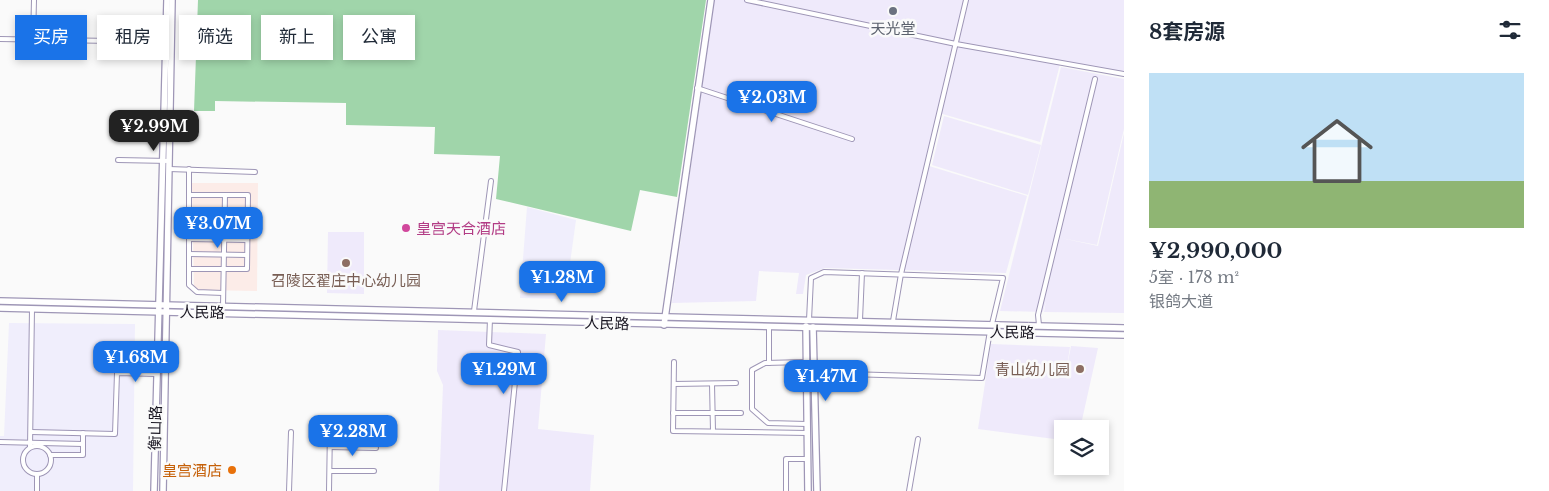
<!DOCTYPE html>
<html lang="zh">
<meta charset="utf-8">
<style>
:root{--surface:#fff;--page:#f6f6f7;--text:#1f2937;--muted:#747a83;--line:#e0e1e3;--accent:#1a73e8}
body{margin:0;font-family:"Libre Baskerville","Noto Sans SC",serif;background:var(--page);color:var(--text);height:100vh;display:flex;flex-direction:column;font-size:19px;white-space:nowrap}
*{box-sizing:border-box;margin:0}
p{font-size:16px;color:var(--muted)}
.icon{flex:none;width:28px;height:28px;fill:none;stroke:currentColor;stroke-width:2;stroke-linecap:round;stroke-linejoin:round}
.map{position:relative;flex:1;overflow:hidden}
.sheet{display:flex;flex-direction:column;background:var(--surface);width:425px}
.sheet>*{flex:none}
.top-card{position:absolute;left:15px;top:15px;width:475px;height:45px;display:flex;gap:10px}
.fabs{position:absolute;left:1054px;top:420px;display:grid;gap:10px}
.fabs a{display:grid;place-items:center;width:55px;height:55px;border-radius:0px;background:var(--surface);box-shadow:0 2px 8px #0003;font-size:25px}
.price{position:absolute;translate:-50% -42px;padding:0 11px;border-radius:10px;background:var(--accent);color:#fff;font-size:16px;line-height:32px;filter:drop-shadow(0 1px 2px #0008)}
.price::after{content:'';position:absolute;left:50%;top:30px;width:15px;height:11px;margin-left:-8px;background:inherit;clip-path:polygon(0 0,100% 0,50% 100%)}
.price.on{background:#222;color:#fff}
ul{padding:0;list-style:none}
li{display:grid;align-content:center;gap:10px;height:265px;padding:0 25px}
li+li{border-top:1px solid var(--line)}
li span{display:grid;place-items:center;height:155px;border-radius:0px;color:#555}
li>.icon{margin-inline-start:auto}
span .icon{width:90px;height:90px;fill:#fffc;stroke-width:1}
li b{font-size:21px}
h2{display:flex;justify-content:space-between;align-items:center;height:60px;padding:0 25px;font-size:21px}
.pill{padding:0 18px;border-radius:0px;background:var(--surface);box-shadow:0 2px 8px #0003;font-size:18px;line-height:45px}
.pill.on{background:var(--accent);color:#fff}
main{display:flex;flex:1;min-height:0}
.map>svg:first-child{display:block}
</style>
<main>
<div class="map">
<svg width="1124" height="491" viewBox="0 0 1124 491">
<rect width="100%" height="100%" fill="#fafafa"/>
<polygon fill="#fcece8" points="192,183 258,183 257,291 199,290 194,287"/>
<g fill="#efeafb">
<polygon points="714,0 1124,0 1124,75 1060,64 1040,142 939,113 926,165 1027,196 1006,273 825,268 806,275 803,294 796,294 799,273 759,271 756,301 672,303"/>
<polygon points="1061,67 1124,79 1124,129 1097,245 1061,238 1098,246 1124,133 1124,313 1044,312 1046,301 1043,312 1000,311"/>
<polygon points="944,116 1041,145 1028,195 932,165"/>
<polygon points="328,232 364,232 364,294 327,293"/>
<polygon points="438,330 546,334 538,429 594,435 590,491 439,491 443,385 437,371"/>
<polygon points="991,344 1070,347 1066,372 1071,346 1098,348 1080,429 1062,429 1062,440 978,429"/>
</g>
<g fill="#f0eefc">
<polygon points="527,207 576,220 565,299 520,298"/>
<polygon points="9,323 135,324 133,491 0,491 0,436 4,436"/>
</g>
<polygon fill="#a0d5aa" points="198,0 706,0 677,197 640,190 631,231 496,199 500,156 434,154 435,127 346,125 346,103 215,101 215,111 194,111"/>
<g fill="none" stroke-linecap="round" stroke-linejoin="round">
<g stroke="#9e96b6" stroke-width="6">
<g id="street">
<polyline points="747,0 956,44 1124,74"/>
<polyline points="0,39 166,42"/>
<polyline points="33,40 34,0"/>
<polyline points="697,88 852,139"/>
<polyline points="118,160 169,161"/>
<polyline points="169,169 255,172"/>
<polyline points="189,169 189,285 197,292 223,293"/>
<polyline points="189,211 248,211"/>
<polyline points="189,225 247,226"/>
<polyline points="189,239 247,240"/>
<polyline points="189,254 247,255"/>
<polyline points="189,269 247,269 248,195 189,195"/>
<polyline points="223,306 225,195"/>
<polyline points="474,311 491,181"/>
<polyline points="490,319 489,345 518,352 504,491"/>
<polyline points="809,320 811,278 824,272 1003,278 992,324"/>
<polyline points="860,320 862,273"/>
<polyline points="893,321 901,274 966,0"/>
<polyline points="1039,325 1038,315 1095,79"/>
<polyline points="769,326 769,363"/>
<polyline points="674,362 673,431 807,433"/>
<polyline points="805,362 765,363 752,370 752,409 768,423 807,424"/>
<polyline points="815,373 982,378 990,331"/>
<polyline points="674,384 736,383"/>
<polyline points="712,384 713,431"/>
<polyline points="673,413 741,413"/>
<polyline points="31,432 115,434 117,373 156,374"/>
<polyline points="0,442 83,444"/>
<circle cx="37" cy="460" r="14"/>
<polyline points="30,447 32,309"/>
<polyline points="330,447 376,448"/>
<polyline points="50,455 83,455 83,433"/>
<polyline points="330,471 374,471"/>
<polyline points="37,474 37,491"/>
<polyline points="289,491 291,432"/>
<polyline points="329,491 330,428 377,428"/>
<polyline points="786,491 786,459 808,459"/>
<polyline points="909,491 918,439"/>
</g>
</g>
<g stroke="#9e96b6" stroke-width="8">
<g id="secondary">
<polyline points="0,301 1124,328"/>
<polyline points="0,308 1124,335"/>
<polyline points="664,325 711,0"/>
<polyline points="806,326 808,491"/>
<polyline points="813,327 817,491"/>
<polyline points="154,491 167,0"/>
<polyline points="163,491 172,0"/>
</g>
</g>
<use href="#street" stroke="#fff" stroke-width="4"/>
<use href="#secondary" stroke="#fff" stroke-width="5.5"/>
</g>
<circle fill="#6b7280" stroke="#fafafa" stroke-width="2" cx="893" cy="11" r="5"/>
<circle fill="#d1479c" stroke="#fafafa" stroke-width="2" cx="406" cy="228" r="5"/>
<g fill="#8d6e63" stroke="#fafafa" stroke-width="2">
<circle cx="346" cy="263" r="5"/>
<circle cx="1080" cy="369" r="5"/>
</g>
<circle fill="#e8710a" stroke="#fafafa" stroke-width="2" cx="232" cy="470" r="5"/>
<g text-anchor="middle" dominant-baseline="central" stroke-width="5" stroke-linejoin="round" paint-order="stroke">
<g font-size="15" fill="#5b616d" stroke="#fafafa">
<text x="893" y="28">天光堂</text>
</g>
<g font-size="15" fill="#b23c85" stroke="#fafafa" text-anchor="start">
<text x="416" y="228">皇宫天合酒店</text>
</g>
<g font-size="15" fill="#785e54" stroke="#fafafa">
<text x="346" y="280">召陵区翟庄中心幼儿园</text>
<text x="1070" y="369" text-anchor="end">青山幼儿园</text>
</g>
<g font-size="15" fill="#181521" stroke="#fafafa">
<text transform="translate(202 312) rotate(1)">人民路</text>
<text transform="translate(607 323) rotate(2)">人民路</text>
<text transform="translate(1012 332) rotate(1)">人民路</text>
<text transform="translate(155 428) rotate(-89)">衡山路</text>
</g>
<g font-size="15" fill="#c56008" stroke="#fafafa" text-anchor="end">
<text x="222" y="470">皇宫酒店</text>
</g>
</g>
</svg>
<div class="fabs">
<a><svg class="icon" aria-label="layers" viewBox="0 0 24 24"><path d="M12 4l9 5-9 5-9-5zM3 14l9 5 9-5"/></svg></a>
</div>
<b class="price" style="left:772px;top:123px">¥2.03M</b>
<b class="price on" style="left:154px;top:152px">¥2.99M</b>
<b class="price" style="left:218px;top:249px">¥3.07M</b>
<b class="price" style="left:562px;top:303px">¥1.28M</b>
<b class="price" style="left:136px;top:383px">¥1.68M</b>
<b class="price" style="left:504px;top:395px">¥1.29M</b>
<b class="price" style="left:826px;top:402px">¥1.47M</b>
<b class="price" style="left:353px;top:457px">¥2.28M</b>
<div class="top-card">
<a class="pill on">买房</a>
<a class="pill">租房</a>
<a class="pill">筛选</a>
<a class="pill">新上</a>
<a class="pill">公寓</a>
</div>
</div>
<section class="sheet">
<h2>8套房源<svg class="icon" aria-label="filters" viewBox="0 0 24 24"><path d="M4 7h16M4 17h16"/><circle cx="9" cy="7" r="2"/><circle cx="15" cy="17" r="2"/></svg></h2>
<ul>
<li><span style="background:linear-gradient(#bfe0f5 70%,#8fb573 0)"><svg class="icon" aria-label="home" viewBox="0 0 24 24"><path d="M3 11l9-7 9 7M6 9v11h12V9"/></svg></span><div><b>¥2,990,000</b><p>5室 · 178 m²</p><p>银鸽大道</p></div></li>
</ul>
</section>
</main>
